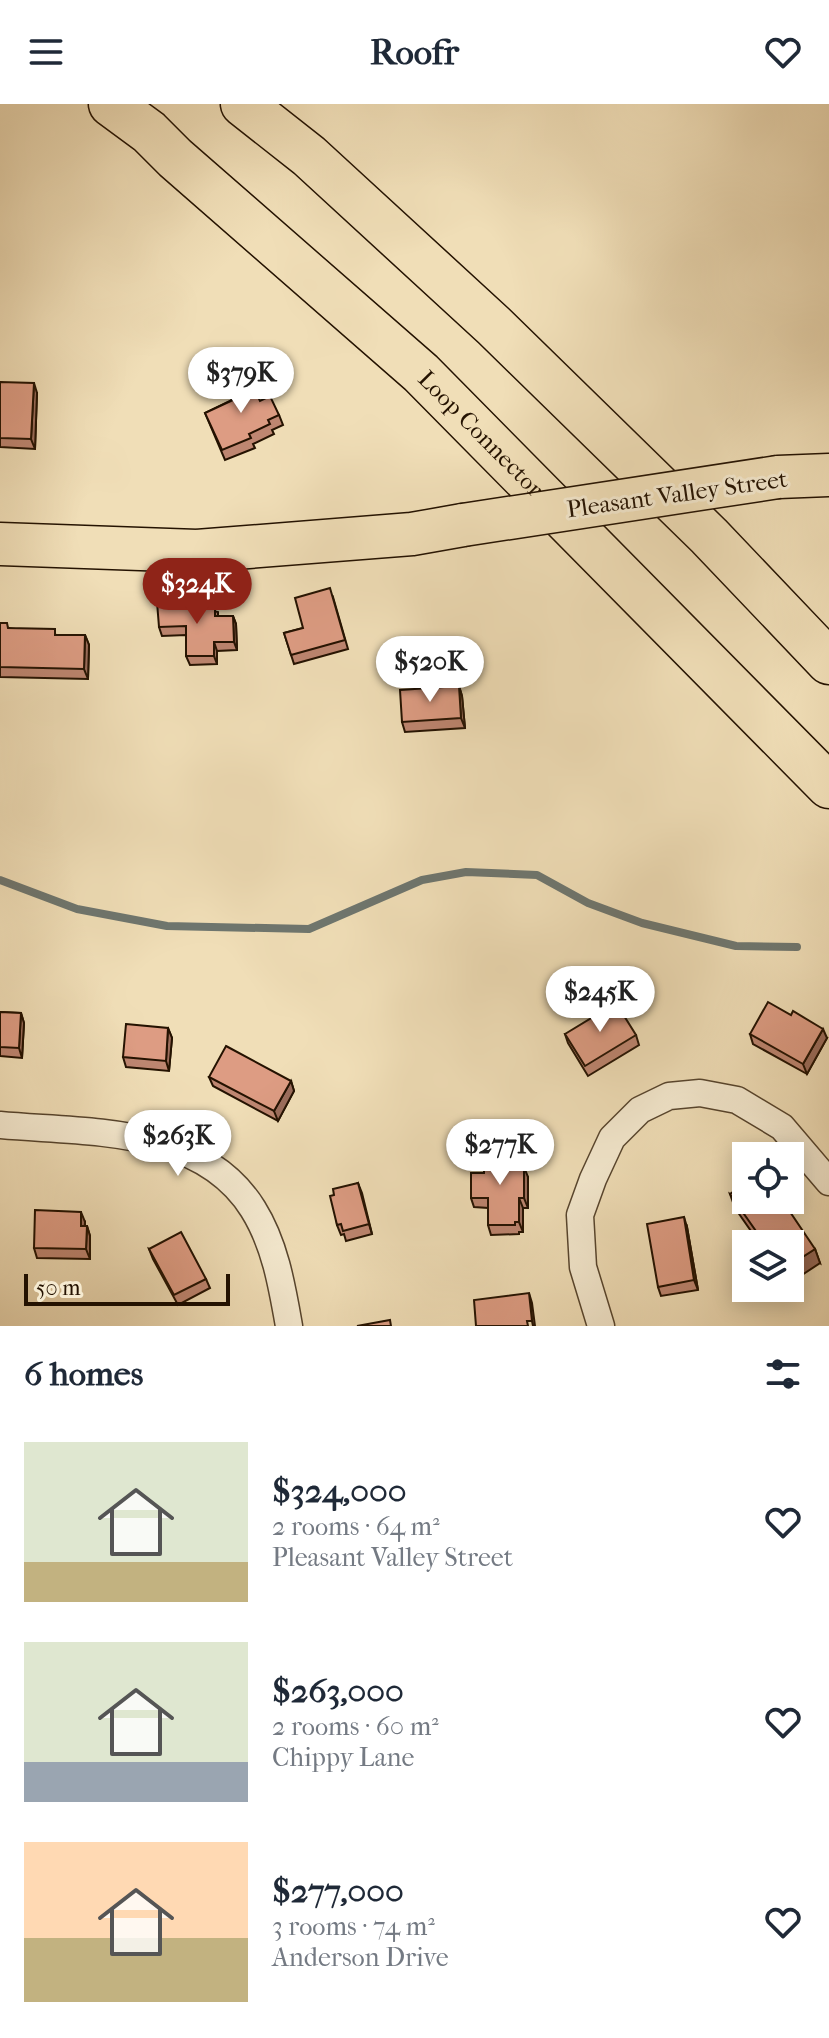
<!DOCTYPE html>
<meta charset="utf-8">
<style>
:root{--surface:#fff;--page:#f6f6f7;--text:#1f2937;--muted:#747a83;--accent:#8f2418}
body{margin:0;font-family:"IM FELL French Canon",serif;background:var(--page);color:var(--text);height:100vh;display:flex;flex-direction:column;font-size:30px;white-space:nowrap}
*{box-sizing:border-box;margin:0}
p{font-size:26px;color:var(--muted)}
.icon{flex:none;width:44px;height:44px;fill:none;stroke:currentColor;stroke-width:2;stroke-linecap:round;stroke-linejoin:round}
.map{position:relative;height:1222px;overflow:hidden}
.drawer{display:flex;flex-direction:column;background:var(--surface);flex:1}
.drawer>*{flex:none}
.fabs{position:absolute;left:732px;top:1038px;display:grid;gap:16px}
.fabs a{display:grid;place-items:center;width:72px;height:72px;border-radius:0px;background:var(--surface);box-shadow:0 4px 20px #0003;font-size:40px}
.scale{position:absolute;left:24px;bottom:20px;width:206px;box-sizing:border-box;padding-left:8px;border:4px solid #241201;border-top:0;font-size:22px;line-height:28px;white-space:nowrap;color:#241201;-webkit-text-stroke:6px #f5ead0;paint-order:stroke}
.price{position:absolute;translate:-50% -68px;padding:0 18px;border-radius:28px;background:#fff;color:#222;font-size:26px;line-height:52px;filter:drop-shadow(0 2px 4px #0008)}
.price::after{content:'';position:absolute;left:50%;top:48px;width:24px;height:18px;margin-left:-12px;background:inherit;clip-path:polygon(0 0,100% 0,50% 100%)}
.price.active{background:var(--accent);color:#fff}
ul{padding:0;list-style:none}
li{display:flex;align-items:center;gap:24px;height:200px;padding:0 24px}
li span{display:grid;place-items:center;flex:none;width:224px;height:160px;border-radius:0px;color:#555}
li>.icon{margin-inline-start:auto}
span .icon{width:96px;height:96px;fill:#fffc;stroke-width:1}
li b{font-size:34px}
h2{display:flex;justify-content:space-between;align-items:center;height:96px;padding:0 24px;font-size:34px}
header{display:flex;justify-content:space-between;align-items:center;height:104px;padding:0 24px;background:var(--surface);font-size:36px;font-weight:700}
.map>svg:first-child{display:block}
</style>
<header><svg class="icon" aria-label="menu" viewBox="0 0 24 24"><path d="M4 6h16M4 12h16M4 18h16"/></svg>Roofr<svg class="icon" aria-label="heart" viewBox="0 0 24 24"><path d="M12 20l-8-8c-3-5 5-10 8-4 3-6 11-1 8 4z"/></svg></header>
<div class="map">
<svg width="829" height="1222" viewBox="0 0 829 1222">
<rect width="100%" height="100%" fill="#f0deb7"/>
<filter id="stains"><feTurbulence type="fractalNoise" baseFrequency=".0025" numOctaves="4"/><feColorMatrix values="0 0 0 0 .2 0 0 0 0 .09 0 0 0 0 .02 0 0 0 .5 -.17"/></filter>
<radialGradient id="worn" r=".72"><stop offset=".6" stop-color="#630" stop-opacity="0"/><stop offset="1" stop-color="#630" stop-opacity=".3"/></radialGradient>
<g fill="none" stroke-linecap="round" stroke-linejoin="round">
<polyline stroke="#6e766f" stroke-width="8" points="0,776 77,805 167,822 309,825 422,776 466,768 537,771 588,799 642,819 736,842 797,843"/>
<g stroke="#57452e" stroke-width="29">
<g id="street">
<path d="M0 1021C85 1029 201 1021 253 1105 275 1140 282 1182 289 1222"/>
<polyline points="601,1222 583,1163 580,1111 593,1075 612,1034 640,1006 669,992 700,989 737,996 782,1023 829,1078"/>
</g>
</g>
<g stroke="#241201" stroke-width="45">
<g id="primary">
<polyline points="778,373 829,371"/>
<polyline points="0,440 197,447 412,430 463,421"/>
</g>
</g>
<g stroke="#241201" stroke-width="47">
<g id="highway">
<path id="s1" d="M111 0 149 28 175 54 421 269 829 682"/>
<polyline points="243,0 309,52 494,222 709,432 829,558"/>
</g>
</g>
<use href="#street" stroke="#f5ead0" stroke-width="26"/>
<use href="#primary" stroke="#f0deb7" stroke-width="42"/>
<use href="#highway" stroke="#f0deb7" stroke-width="44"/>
<g stroke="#241201" stroke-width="45" stroke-linecap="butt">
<polyline id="primary-bridge" points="463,421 778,373"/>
</g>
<use href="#primary-bridge" stroke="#f0deb7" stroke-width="42"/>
</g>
<g fill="#be8671" stroke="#241201" stroke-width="2">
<polygon points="0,278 37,289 35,345 0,343"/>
<polygon points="227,285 260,297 279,311 283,321 272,326 274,330 253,340 255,344 225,356 205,309 232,296"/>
<polygon points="333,493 348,545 294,560 284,529 303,524"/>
<polygon points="181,500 218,508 218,512 233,512 236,520 237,546 217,547 217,560 190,561 186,552 186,531 162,532 159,523"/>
<polygon points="0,519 9,524 57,531 85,531 89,541 88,575 0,573"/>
<polygon points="459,582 462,592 465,624 405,628 402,618"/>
<polygon points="0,908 21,909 24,919 22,954 0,952"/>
<polygon points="168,924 172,934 169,967 126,963 123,953"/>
<polygon points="565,930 636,931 639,941 588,972 568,939"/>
<polygon points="750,930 827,934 807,970 753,940"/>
<polygon points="209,973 291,977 294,987 278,1017 213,982"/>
<polygon points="518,1047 521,1057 521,1063 528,1073 528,1104 523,1104 523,1128 519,1128 519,1130 491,1131 488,1121 488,1104 474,1103 471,1094 484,1069"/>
<polygon points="358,1079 372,1130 346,1137 344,1130 341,1131 337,1121 334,1091"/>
<polygon points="730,1090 815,1145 820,1159 790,1140 760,1140 735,1104"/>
<polygon points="85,1118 85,1122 87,1122 90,1132 90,1155 37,1154 34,1144"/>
<polygon points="687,1123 698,1186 661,1192 658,1183"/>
<polygon points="149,1145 206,1175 210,1184 178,1201 153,1155"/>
</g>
<g fill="#9b6d5c" stroke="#241201" stroke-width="2">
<polygon points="34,279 37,289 35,345 31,335"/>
<polygon points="233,512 236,520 237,546 234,538"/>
<polygon points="85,531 89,541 88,575 84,565"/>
<polygon points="214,538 217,547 217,560 214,552"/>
<polygon points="459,582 462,592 465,624 461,614"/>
<polygon points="21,909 24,919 22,954 19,944"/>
<polygon points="168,924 172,934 169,967 166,957"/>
<polygon points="823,925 827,934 807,970 803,960"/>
<polygon points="291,977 294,987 278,1017 274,1007"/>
<polygon points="518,1047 521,1057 521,1073 518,1063"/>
<polygon points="524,1063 528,1073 528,1104 524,1094"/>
<polygon points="358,1079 362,1089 372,1130 369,1120"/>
<polygon points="519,1094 523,1104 523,1128 519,1118"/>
<polygon points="81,1108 85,1118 84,1132 81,1122"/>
<polygon points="684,1113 687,1123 698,1186 694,1176"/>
<polygon points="87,1122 90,1132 90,1155 86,1145"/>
<polygon points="815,1145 820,1159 790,1179 790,1161"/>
<polygon points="529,1189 532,1199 535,1222 533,1222 532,1217"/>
</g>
<g fill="#dd9c83" stroke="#241201" stroke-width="2">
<polygon points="249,274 260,297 270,292 279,311 268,316 270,320 249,330 251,334 222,346 205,309 233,296 227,285"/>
<polygon points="0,278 34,279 31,335 0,334"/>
<polygon points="330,484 345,536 291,551 284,529 303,524 295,494"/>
<polygon points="180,496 180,500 215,500 215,512 233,512 234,538 214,538 214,552 186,552 186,522 159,523 157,498"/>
<polygon points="0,519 7,519 8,524 55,525 55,531 85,531 84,565 0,563"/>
<polygon points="459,582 461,614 402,618 400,586"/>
<polygon points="768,898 791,911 793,907 823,925 803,960 750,930"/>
<polygon points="616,899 636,931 585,962 565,930"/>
<polygon points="0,908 21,909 19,944 0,943"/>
<polygon points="126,920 168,924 166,957 123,953"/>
<polygon points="226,942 291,977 274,1007 209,973"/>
<polygon points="484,1047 518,1047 518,1063 524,1063 524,1094 519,1094 519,1118 515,1118 515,1121 488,1121 488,1094 471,1094 471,1069 484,1069"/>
<polygon points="358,1079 369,1120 343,1127 341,1120 337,1121 330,1092 334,1091 333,1085"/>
<polygon points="746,1079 746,1096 782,1096 815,1145 790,1161 790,1140 765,1140 730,1090"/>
<polygon points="35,1106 81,1108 81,1122 87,1122 86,1145 34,1144"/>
<polygon points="684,1113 694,1176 658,1183 647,1120"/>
<polygon points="181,1128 206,1175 174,1191 149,1145"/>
<polygon points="529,1189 532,1217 527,1217 528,1222 476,1222 474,1196"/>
<polygon points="390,1216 391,1222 357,1222"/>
</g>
<g text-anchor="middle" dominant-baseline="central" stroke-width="6" stroke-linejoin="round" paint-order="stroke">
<g font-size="24" fill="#241201" stroke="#f5ead0">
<text stroke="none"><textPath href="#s1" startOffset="496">Loop Connector</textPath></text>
<text transform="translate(677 390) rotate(-8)">Pleasant Valley Street</text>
</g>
</g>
<rect width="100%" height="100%" filter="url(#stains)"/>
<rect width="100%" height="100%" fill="url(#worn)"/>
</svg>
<div class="fabs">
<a><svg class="icon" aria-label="locate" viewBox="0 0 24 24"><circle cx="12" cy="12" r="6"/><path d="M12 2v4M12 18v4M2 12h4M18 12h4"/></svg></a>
<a><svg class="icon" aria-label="layers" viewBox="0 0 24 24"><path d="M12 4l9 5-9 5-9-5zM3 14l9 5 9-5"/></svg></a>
</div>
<div class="scale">50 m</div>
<b class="price" style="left:241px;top:311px">$379K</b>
<b class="price active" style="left:197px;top:522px">$324K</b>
<b class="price" style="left:430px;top:600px">$520K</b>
<b class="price" style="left:600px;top:930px">$245K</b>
<b class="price" style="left:178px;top:1074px">$263K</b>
<b class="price" style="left:500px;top:1083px">$277K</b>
</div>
<section class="drawer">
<h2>6 homes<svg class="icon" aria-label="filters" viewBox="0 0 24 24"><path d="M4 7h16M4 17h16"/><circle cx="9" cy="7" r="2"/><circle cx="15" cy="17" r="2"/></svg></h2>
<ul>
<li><span style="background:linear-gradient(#dfe7d0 75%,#c2b280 0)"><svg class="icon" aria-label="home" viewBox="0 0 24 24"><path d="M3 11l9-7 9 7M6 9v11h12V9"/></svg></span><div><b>$324,000</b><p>2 rooms · 64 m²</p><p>Pleasant Valley Street</p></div><svg class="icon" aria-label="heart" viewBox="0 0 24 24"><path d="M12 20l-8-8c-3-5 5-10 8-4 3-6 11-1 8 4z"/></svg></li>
<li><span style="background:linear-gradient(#dfe7d0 75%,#9aa5b1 0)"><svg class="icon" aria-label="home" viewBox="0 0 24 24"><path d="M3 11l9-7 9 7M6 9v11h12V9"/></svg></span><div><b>$263,000</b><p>2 rooms · 60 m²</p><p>Chippy Lane</p></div><svg class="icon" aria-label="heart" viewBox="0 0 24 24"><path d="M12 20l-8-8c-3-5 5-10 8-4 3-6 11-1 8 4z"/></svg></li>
<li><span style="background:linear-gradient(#ffd9b3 60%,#c2b280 0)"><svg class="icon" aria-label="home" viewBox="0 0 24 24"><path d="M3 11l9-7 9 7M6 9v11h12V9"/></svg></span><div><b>$277,000</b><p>3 rooms · 74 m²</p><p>Anderson Drive</p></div><svg class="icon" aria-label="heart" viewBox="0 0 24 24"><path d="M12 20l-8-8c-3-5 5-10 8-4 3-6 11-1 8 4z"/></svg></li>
</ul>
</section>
